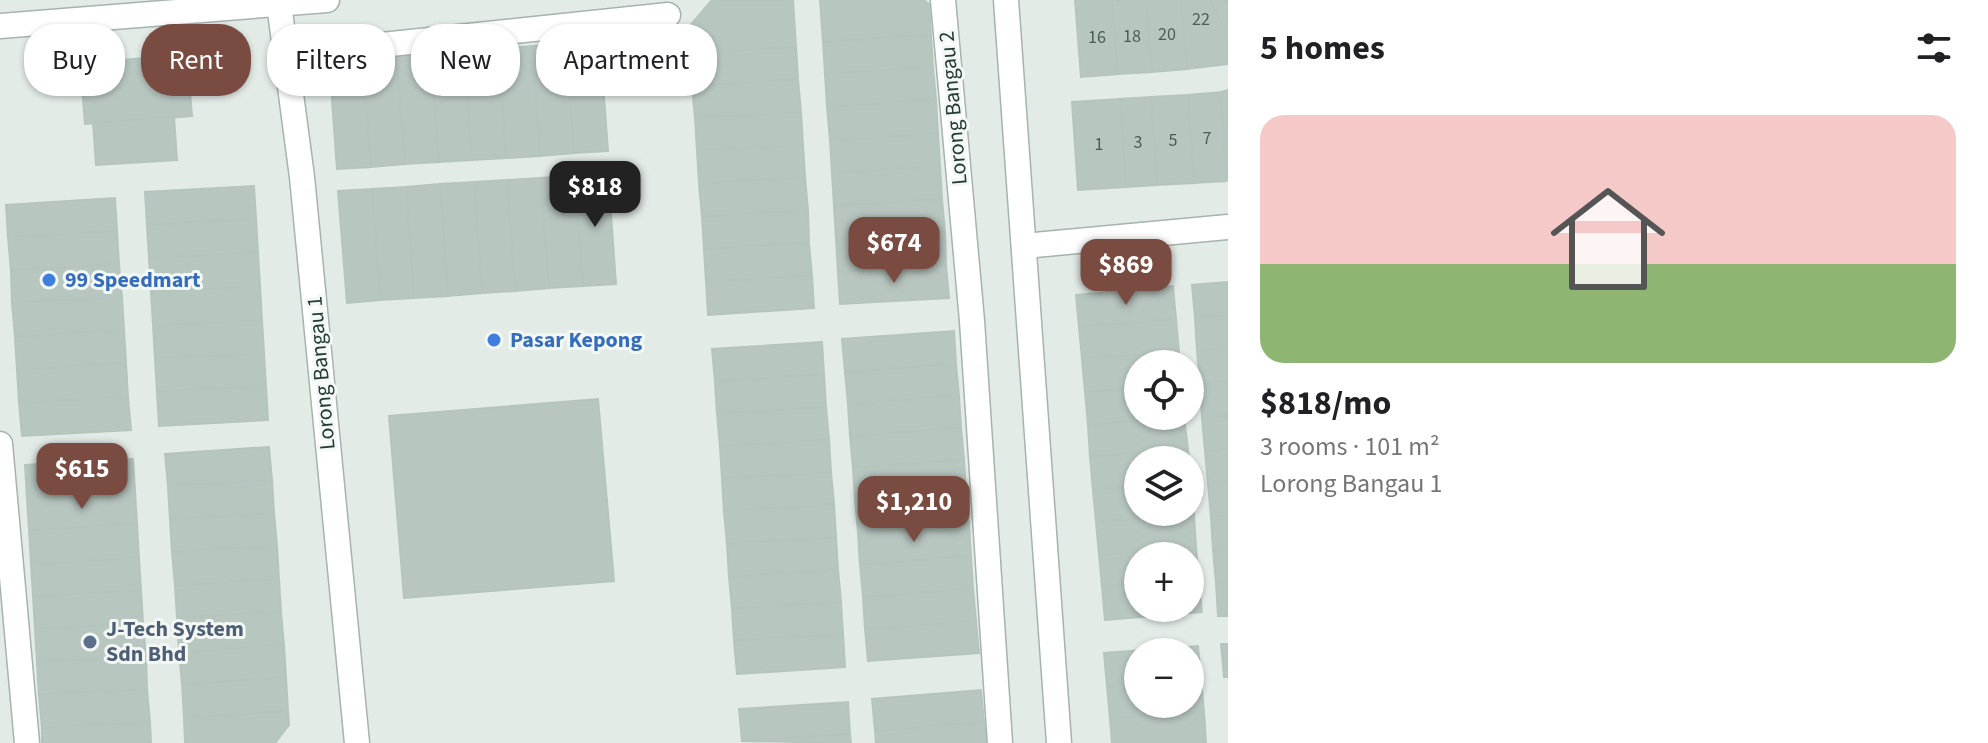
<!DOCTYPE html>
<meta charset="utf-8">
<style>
:root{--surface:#fff;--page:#f2f2f2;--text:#202124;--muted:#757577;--line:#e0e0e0;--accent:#7a4c41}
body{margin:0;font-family:"Source Sans 3",sans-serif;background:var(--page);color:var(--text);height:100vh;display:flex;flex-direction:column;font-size:30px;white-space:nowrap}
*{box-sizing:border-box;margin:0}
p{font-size:26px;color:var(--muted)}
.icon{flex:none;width:44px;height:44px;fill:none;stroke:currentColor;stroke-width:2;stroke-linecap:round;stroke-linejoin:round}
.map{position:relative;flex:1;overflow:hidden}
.side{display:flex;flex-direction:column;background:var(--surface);width:760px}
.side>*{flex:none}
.banner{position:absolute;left:24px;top:24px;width:760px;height:72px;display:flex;gap:16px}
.fabs{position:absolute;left:1124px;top:350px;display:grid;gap:16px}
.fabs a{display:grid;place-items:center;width:80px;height:80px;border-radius:50%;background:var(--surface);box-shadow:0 2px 6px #0004;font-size:40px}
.price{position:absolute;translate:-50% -68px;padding:0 18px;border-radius:16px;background:var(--accent);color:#fff;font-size:26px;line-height:52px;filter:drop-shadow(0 2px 4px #0008)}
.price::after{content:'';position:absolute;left:50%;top:48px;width:24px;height:18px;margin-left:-12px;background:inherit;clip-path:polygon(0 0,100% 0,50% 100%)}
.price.active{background:#222;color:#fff}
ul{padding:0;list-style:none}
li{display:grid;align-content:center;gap:16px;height:424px;padding:0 32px}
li+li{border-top:2px solid var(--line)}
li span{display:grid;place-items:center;height:248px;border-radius:24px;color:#555}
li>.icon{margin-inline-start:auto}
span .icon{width:144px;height:144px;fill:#fffc;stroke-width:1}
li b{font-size:34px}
h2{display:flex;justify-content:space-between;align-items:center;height:96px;padding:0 32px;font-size:34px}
.chip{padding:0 28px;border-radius:32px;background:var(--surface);box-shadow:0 2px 6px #0004;font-size:28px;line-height:72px}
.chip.active{background:var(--accent);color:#fff}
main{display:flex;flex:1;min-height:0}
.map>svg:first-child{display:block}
</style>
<main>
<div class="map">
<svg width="1228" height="743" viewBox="0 0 1228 743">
<rect width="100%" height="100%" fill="#e3ebe7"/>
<g fill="#b8c6c0" stroke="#b5c5be" stroke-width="2">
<polygon points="793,0 796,47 690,53 688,28 711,1"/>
<polygon points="820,0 924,0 929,4 931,35 823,42"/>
<polygon points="1075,0 1112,0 1118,74 1081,77"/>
<polygon points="1112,0 1146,0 1152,72 1118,74"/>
<polygon points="1146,0 1181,0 1187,69 1152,72"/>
<polygon points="1181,0 1210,0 1228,38 1228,64 1187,69"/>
<polygon points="1210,0 1228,0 1228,38"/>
<polygon points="931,35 933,68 825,74 823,42"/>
<polygon points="600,42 608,151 574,153 566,44"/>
<polygon points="566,44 574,153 540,156 532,46"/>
<polygon points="532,46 540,156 506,158 498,49"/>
<polygon points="796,47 798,79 692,86 690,53"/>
<polygon points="498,49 506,158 472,160 464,51"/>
<polygon points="464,51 472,160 439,162 430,54"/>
<polygon points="430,54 439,162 405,164 396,56"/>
<polygon points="187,55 192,116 85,124 80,63"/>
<polygon points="396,56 405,164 371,167 362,58"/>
<polygon points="362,58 371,167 337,169 329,60"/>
<polygon points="933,68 936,100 827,107 825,74"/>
<polygon points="798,79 801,112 695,118 692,86"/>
<polygon points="1228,90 1228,180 1226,181 1221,92"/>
<polygon points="1221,92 1226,181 1194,183 1188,95"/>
<polygon points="1188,95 1194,183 1157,185 1151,97"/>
<polygon points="1151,97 1157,185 1126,187 1120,99"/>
<polygon points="1120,99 1126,187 1078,190 1072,102"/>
<polygon points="936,100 938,134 830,140 827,107"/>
<polygon points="801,112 803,145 697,151 695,118"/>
<polygon points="174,117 177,160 96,165 93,123"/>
<polygon points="938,134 940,166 832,173 830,140"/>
<polygon points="803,145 805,177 699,184 697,151"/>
<polygon points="940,166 942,199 834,206 832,173"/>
<polygon points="608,173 616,284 583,286 574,176"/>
<polygon points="574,176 583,286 549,288 540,178"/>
<polygon points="805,177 808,210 702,217 699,184"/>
<polygon points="540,178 549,288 515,291 507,180"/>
<polygon points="507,180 515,291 482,293 474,182"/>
<polygon points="474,182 482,293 448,296 440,184"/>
<polygon points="440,184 448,296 414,298 406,187"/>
<polygon points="254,186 256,219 147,225 145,192"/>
<polygon points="406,187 414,298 380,300 372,189"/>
<polygon points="372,189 380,300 347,303 338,191"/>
<polygon points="115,198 117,231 8,237 6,205"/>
<polygon points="942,199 945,232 836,239 834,206"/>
<polygon points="808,210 809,243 704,249 702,217"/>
<polygon points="256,219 258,253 149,258 147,225"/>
<polygon points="117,231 119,264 11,271 8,237"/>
<polygon points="945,232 946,265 838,272 836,239"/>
<polygon points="809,243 812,276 706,282 704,249"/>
<polygon points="258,253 260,286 151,292 149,258"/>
<polygon points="119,264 122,297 12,303 11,271"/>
<polygon points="946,265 949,298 840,304 838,272"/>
<polygon points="812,276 814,308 708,315 706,282"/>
<polygon points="1228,282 1228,316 1195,318 1192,285"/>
<polygon points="260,286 262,320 153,325 151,292"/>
<polygon points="1173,286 1176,319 1079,327 1076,295"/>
<polygon points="122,297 124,330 15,337 12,303"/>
<polygon points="1228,316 1228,349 1197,351 1195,318"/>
<polygon points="1176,319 1179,352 1082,359 1079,327"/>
<polygon points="262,320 264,353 155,359 153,325"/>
<polygon points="124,330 126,363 17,370 15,337"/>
<polygon points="954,331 956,364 845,372 842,339"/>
<polygon points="822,342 824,374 715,382 712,349"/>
<polygon points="1228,349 1228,382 1200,384 1197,351"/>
<polygon points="1179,352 1180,364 1138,364 1138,388 1085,392 1082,359"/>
<polygon points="264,353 266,386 157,392 155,359"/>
<polygon points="126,363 128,397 19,403 17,370"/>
<polygon points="956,364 959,396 848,404 845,372"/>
<polygon points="824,374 826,407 717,414 715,382"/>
<polygon points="1228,382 1228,416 1202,418 1200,384"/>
<polygon points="266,386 268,420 159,426 157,392"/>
<polygon points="1138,388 1138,416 1184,417 1088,425 1085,392"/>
<polygon points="959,396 961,428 850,436 848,404"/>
<polygon points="128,397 131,430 22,436 19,403"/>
<polygon points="598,399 614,581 404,598 389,416"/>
<polygon points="826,407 829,439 720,447 717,414"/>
<polygon points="1228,416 1228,449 1205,451 1202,418"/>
<polygon points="1184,417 1188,449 1090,457 1088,425"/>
<polygon points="961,428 964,460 853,468 850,436"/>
<polygon points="829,439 831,472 722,479 720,447"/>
<polygon points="269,447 272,480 168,486 165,454"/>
<polygon points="1188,449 1189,460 1138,460 1138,486 1093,490 1090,457"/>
<polygon points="1228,449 1228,482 1208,484 1205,451"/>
<polygon points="133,459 135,491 27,498 25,465"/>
<polygon points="964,460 966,492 855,500 853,468"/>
<polygon points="831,472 834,504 724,512 722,479"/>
<polygon points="272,480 274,513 170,520 168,486"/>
<polygon points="1191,482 1194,514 1096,522 1093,490 1138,486 1138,512 1190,512"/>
<polygon points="1228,482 1228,516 1211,517 1208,484"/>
<polygon points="135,491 137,524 29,530 27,498"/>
<polygon points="966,492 969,524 858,533 855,500"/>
<polygon points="834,504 836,537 727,544 724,512"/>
<polygon points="274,513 277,546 172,552 170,520"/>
<polygon points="1194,514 1196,547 1099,555 1096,522"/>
<polygon points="1228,516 1228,549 1213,550 1211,517"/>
<polygon points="137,524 139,558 31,564 29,530"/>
<polygon points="969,524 971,556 860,565 858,533"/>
<polygon points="836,537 838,569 729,577 727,544"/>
<polygon points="277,546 279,579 175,586 172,552"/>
<polygon points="1196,547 1199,579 1190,580 1190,556 1138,556 1138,584 1102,587 1099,555"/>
<polygon points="1228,549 1228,582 1216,583 1213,550"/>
<polygon points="971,556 973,589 863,597 860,565"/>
<polygon points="139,558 141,590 33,596 31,564"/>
<polygon points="838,569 841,602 732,609 729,577"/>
<polygon points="279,579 281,612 177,618 175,586"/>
<polygon points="1199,579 1202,612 1105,620 1102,587 1138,584 1138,608 1190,608 1190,580"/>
<polygon points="1228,582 1228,616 1218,616 1216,583"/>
<polygon points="973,589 976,621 865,629 863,597"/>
<polygon points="141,590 143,623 35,629 33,596"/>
<polygon points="841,602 843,634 734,641 732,609"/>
<polygon points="281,612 284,645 179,652 177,618"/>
<polygon points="976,621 979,653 868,661 865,629"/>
<polygon points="143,623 146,656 37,662 35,629"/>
<polygon points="843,634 845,667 737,674 734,641"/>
<polygon points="1221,644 1228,644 1228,677 1224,677"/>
<polygon points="284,645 286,678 182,684 179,652"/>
<polygon points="1198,646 1201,679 1190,680 1190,652 1138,652 1138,684 1107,686 1104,653"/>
<polygon points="146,656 147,689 39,695 37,662"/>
<polygon points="286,678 288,711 184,718 182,684"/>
<polygon points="1201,679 1204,712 1110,719 1107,686 1138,684 1138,704 1190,704 1190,680"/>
<polygon points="147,689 150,722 42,728 39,695"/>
<polygon points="981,690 984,722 875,731 872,699"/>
<polygon points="848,702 850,734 742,741 739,709"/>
<polygon points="288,711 289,725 275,743 185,743 184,718"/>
<polygon points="1204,712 1206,743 1112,743 1110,719"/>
<polygon points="150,722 151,743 42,743 42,728"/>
<polygon points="984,722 986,743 876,743 875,731"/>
<polygon points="850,734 851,743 742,741"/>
</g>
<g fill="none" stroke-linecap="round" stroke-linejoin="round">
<g stroke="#a6b3ae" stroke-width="27">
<g id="minor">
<polyline points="943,0 972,321 1000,743"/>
<polyline points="1006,0 1059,743"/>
<polyline points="279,4 302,177 357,743"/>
<polyline points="0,26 327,0"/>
<polyline points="286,55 668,15"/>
<polyline points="1024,246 1228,227"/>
<polyline points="0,444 27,743"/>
</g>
</g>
<use href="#minor" stroke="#fff" stroke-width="24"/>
</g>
<g fill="#3f7fe0" stroke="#f3f8f5" stroke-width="3">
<circle cx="49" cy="280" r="8"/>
<circle cx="494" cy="340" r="8"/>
</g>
<circle fill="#5c6f8a" stroke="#f3f8f5" stroke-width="3" cx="90" cy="642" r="8"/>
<g text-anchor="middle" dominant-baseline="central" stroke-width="6" stroke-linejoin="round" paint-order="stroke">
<g font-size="18" fill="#495e57">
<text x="1201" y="19">22</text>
<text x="1167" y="34">20</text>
<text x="1132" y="36">18</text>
<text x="1097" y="37">16</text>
<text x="1207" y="138">7</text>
<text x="1173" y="140">5</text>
<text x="1138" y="142">3</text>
<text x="1099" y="144">1</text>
</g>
<g font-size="22" fill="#243b34" stroke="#f3f8f5">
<text transform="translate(953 108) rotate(-95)">Lorong Bangau 2</text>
<text transform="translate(321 373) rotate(-95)">Lorong Bangau 1</text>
</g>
<g font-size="22" font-weight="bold" fill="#366cbe" stroke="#f3f8f5" text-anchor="start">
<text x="65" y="280">99 Speedmart</text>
<text x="510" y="340">Pasar Kepong</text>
</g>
<g font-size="22" font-weight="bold" fill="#4e5e75" stroke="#f3f8f5" text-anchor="start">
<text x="106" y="629">J-Tech System<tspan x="106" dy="25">Sdn Bhd</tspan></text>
</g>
</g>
</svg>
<div class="fabs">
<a><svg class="icon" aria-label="locate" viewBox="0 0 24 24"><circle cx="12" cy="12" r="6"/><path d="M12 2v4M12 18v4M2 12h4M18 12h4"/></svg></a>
<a><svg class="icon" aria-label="layers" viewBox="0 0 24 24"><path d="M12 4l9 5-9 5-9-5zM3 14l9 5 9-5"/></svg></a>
<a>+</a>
<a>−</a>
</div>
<b class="price active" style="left:595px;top:229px">$818</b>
<b class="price" style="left:894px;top:285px">$674</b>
<b class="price" style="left:1126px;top:307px">$869</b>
<b class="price" style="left:82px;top:511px">$615</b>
<b class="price" style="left:914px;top:544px">$1,210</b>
<div class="banner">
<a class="chip">Buy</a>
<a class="chip active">Rent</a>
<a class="chip">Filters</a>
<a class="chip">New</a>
<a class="chip">Apartment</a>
</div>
</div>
<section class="side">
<h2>5 homes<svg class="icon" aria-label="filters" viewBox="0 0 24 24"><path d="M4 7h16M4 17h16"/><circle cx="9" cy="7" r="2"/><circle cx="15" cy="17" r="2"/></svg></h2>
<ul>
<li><span style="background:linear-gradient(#f6c9c9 60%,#8fb573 0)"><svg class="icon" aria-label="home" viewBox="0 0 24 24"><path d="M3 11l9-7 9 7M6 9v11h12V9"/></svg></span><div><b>$818/mo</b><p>3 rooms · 101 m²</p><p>Lorong Bangau 1</p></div></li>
</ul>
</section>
</main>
